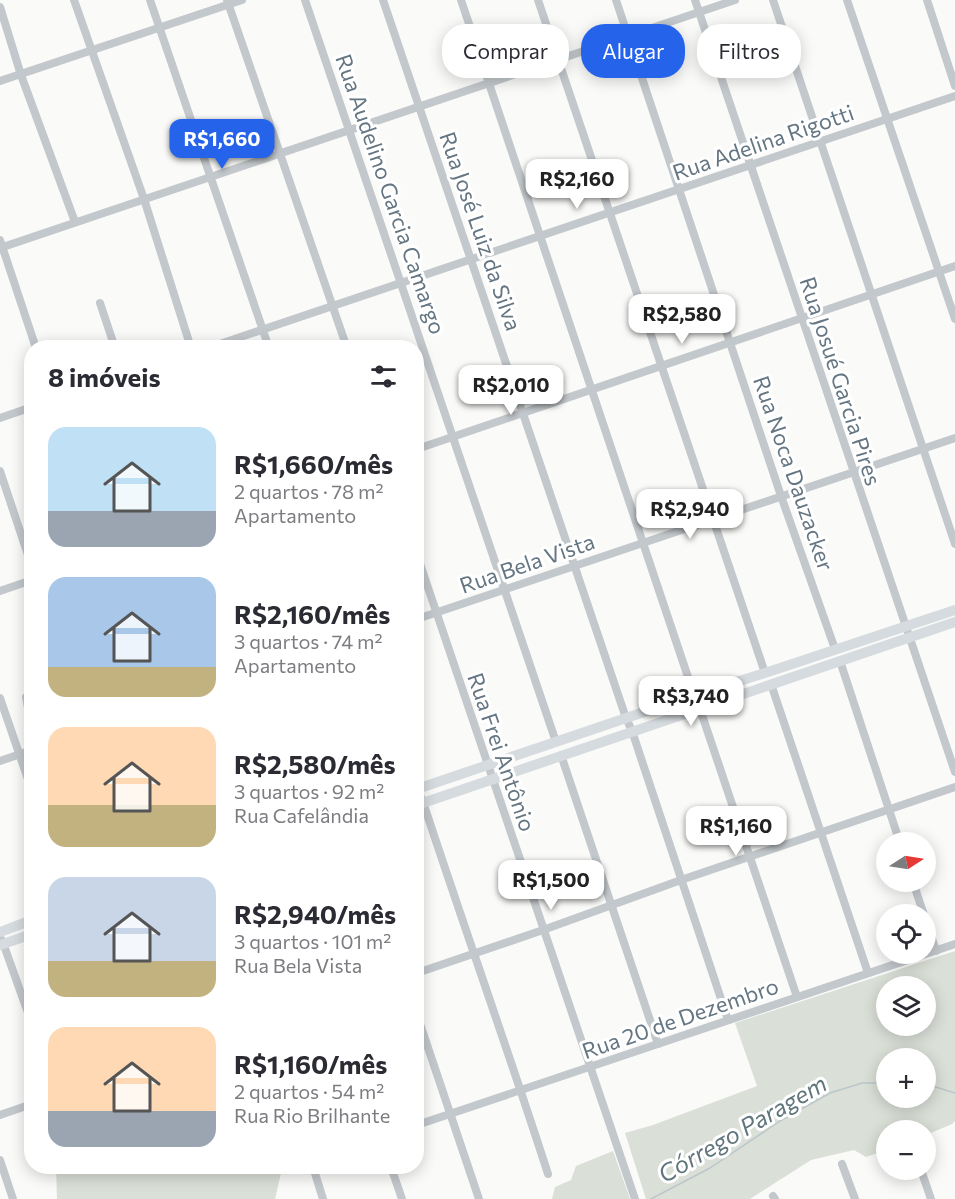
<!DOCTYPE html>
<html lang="pt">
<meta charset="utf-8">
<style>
:root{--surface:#fff;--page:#f2f2f3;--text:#2b2b33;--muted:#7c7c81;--accent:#2563eb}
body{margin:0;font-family:Commissioner,sans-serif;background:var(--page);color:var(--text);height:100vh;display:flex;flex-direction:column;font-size:22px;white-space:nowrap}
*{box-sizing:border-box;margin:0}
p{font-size:20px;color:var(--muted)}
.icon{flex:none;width:33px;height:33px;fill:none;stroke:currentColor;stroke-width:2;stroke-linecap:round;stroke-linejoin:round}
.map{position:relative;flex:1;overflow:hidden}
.sheet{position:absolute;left:24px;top:340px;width:400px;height:834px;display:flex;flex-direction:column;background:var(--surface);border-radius:24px;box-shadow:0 3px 15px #0003}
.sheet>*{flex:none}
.hud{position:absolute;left:442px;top:24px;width:422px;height:54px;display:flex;gap:12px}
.needle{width:39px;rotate:78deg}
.controls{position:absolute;left:876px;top:832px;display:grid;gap:12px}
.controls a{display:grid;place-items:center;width:60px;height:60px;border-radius:50%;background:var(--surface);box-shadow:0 3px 15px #0003;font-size:30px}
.price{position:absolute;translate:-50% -51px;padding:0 14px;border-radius:12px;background:#fff;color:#222;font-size:20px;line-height:39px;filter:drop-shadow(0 2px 3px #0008)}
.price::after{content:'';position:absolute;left:50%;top:36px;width:18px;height:14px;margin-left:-9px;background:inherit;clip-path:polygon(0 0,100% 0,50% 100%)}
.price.on{background:var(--accent);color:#fff}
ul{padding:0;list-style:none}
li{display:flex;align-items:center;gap:18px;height:150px;padding:0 24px}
li span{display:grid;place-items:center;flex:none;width:168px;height:120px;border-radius:18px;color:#555}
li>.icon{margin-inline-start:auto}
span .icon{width:72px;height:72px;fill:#fffc;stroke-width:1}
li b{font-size:26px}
h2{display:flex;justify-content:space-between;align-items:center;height:72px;padding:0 24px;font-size:26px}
.chip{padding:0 21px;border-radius:24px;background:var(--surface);box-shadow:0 3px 15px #0003;font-size:21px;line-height:54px}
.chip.on{background:var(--accent);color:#fff}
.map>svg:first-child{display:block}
</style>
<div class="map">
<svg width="955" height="1199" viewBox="0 0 955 1199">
<rect width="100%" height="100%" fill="#fafaf8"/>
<g fill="#dadfd7" fill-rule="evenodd">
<path d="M955 951V1121L952 1124 926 1135V1131H886V1150L866 1157 854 1150 811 1160 750 1199H646L625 1133 653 1125 757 1086 735 1023ZM886 987H926V1026H886ZM886 1059H926V1098H886Z"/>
<polygon points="613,1151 630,1199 552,1199 555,1187 571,1180 576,1166"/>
<polygon points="56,1167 282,1167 282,1169 275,1199 57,1199"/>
</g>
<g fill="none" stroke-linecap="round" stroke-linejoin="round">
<g stroke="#bbc7cb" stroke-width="1.5">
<polyline points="926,1084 955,1093"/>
<polyline points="651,1199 710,1168 780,1121 830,1093 862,1083 886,1083"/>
</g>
<g stroke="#c3c8cc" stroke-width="8">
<polyline points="74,0 144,199 191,348"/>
<polyline points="150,0 269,348"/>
<polyline points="227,0 347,348"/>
<polyline points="305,0 556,742"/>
<polyline points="383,0 626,718 632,731 728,1020"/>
<polyline points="461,0 694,695"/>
<polyline points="538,0 765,673"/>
<polyline points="616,0 781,496 835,649"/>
<polyline points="695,0 955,772"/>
<polyline points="773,0 955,544"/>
<polyline points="847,0 955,319"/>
<polyline points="927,0 955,86"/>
<polyline points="0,7 21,75 75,222"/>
<polyline points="0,81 242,0"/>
<polyline points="0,240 36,348"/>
<polyline points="0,248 735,0"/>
<polyline points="100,303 115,348"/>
<polyline points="208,348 955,96"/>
<polyline points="0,418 32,407"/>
<polyline points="417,449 955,266"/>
<polyline points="0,471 32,567"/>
<polyline points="417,555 635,1199"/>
<polyline points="0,591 32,580"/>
<polyline points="417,619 955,438"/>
<polyline points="840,661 900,843"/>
<polyline points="771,684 868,973"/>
<polyline points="0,698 32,791"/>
<polyline points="28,708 26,697 32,694"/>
<polyline points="700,709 797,997"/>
<polyline points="561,755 658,1044"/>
<polyline points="0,761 32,750"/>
<path d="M417 789 423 802C464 927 508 1050 548 1174"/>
<polyline points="913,882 924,915"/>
<polyline points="926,920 936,951"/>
<polyline points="2,940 32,1024"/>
<polyline points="417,973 543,930 681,880 955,787"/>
<polyline points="417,1015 479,1199"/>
<polyline points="0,1115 32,1104"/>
<polyline points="417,1125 955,944"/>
<polyline points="0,1160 13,1199"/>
<polyline points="842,1164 855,1199"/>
<polyline points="313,1167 323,1199"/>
<polyline points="391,1167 402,1199"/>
<polyline points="921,1170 931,1199"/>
<polyline points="773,1196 775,1199"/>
</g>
<g stroke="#d6dbdf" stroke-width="10">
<polyline points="417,789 694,695 765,673 955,610"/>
<polyline points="417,805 955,622"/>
<polyline points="0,932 32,920"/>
<polyline points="0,945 32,934"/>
</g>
</g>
<g text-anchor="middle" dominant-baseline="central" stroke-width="6" stroke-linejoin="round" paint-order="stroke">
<g font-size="22" fill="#657683" stroke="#fff">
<text transform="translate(763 142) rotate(-19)">Rua Adelina Rigotti</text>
<text transform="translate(391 194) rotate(71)">Rua Audelino Garcia Camargo</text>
<text transform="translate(481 231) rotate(71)">Rua José Luiz da Silva</text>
<text transform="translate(841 381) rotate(72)">Rua Josué Garcia Pires</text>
<text transform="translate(794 473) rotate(71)">Rua Noca Dauzacker</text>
<text transform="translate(527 563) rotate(-19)">Rua Bela Vista</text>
<text transform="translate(502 752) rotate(71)">Rua Frei Antônio</text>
<text transform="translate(680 1018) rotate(-19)">Rua 20 de Dezembro</text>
</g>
<g font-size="24" font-style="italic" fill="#60757c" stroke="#fff">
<text transform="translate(742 1128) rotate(-30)">Córrego Paragem</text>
</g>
</g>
</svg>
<div class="controls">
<a><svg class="needle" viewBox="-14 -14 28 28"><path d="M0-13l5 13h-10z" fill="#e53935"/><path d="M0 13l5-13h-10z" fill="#7c7c81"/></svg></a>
<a><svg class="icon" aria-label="locate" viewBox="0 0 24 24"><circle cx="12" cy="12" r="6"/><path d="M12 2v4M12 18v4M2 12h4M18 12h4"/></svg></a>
<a><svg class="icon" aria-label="layers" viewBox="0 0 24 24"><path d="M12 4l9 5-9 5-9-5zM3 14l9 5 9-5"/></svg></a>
<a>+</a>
<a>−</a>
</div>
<b class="price on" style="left:222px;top:170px">R$1,660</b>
<b class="price" style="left:577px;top:210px">R$2,160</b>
<b class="price" style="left:682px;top:345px">R$2,580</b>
<b class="price" style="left:511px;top:416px">R$2,010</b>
<b class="price" style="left:690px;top:540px">R$2,940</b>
<b class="price" style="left:691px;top:727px">R$3,740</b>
<b class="price" style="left:736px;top:857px">R$1,160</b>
<b class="price" style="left:551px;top:911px">R$1,500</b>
<div class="hud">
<a class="chip">Comprar</a>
<a class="chip on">Alugar</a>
<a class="chip">Filtros</a>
</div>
<section class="sheet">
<h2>8 imóveis<svg class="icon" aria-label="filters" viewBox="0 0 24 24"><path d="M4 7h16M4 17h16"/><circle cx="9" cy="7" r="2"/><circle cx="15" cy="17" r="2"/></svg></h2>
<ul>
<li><span style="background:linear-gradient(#bfe0f5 70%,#9aa5b1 0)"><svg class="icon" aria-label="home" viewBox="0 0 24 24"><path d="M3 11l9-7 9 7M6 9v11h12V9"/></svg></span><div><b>R$1,660/mês</b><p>2 quartos · 78 m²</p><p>Apartamento</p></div></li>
<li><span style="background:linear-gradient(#a9c7e8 75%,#c2b280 0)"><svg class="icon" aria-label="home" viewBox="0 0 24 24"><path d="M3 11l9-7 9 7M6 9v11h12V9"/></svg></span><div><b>R$2,160/mês</b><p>3 quartos · 74 m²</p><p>Apartamento</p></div></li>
<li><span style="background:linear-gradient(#ffd9b3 65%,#c2b280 0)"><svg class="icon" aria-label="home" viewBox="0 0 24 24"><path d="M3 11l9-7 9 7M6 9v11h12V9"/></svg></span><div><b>R$2,580/mês</b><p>3 quartos · 92 m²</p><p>Rua Cafelândia</p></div></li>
<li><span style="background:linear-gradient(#c9d6e8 70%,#c2b280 0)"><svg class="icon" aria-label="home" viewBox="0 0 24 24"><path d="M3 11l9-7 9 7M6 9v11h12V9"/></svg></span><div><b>R$2,940/mês</b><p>3 quartos · 101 m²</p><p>Rua Bela Vista</p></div></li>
<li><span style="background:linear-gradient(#ffd9b3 70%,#9aa5b1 0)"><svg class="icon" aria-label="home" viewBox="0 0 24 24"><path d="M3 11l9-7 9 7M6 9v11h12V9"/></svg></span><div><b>R$1,160/mês</b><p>2 quartos · 54 m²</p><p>Rua Rio Brilhante</p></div></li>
</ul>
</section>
</div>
